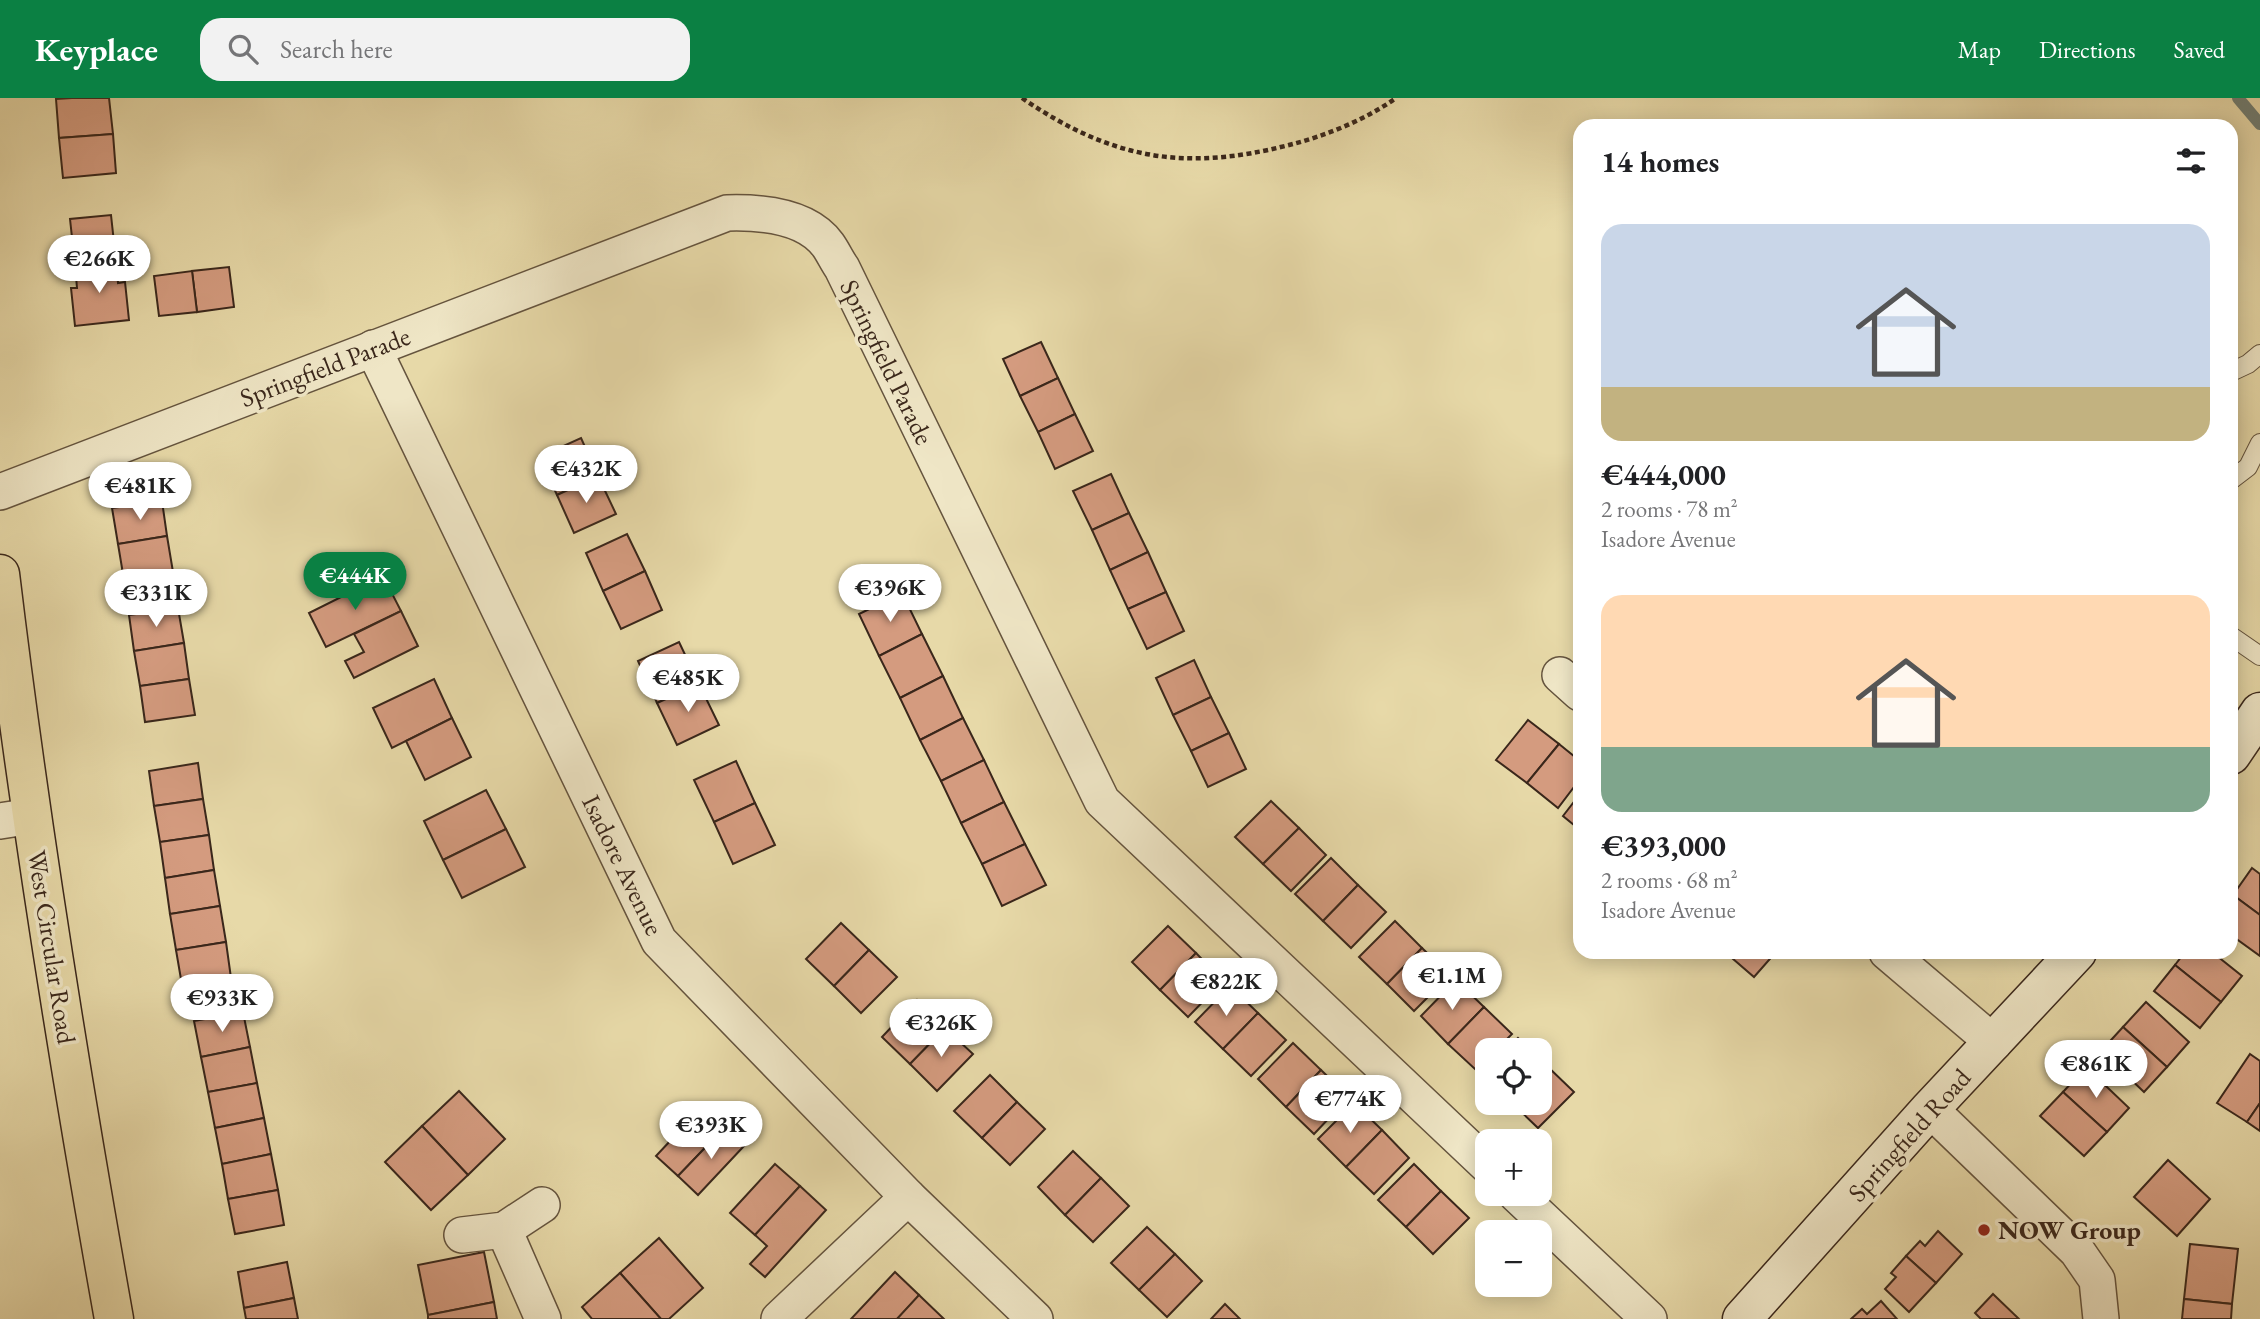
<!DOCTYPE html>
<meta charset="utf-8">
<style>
:root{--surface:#fff;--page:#f2f2f2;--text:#202124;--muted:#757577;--accent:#0b8043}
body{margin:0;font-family:"EB Garamond",serif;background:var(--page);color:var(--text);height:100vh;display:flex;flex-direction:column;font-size:26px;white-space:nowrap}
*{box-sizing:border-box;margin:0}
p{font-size:23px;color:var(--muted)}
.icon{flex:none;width:38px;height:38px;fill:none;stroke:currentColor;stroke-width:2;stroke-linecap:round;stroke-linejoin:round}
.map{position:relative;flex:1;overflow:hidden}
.side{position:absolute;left:1573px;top:21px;width:665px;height:840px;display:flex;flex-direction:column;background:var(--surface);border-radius:21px;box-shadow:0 4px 18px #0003}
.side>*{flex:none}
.fabs{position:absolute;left:1475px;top:940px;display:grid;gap:14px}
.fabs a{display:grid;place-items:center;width:77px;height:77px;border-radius:14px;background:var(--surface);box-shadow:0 4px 18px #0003;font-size:35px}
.price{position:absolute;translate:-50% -60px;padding:0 16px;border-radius:24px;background:#fff;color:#222;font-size:23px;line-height:46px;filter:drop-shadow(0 2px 4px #0008)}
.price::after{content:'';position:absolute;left:50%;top:42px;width:21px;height:16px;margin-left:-10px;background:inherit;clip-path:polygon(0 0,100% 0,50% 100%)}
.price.active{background:var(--accent);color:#fff}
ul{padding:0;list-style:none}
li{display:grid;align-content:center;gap:14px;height:371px;padding:0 28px}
li span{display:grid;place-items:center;height:217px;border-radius:21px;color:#555}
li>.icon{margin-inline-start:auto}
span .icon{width:126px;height:126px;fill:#fffc;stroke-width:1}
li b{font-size:30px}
h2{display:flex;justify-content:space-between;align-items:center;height:84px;padding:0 28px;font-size:30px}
header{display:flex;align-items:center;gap:42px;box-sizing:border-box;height:98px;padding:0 35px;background:var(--accent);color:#fff}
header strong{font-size:33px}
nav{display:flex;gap:38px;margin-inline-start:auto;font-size:24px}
.search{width:490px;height:63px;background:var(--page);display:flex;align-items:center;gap:18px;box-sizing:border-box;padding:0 24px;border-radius:21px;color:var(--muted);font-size:26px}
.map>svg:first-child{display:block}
</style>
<header>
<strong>Keyplace</strong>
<div class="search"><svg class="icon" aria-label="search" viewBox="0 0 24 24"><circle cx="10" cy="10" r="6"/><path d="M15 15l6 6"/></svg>Search here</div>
<nav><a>Map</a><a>Directions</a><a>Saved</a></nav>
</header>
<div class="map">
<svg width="2260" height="1221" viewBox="0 0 2260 1221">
<rect width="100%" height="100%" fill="#e7d9a8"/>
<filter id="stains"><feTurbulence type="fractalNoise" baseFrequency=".00286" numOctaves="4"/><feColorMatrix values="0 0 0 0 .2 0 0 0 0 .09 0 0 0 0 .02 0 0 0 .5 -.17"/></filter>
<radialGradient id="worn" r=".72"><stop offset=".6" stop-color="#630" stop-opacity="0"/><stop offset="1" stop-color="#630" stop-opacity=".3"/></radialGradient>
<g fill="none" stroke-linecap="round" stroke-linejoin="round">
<polyline stroke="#727f74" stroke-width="12" points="2238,0 2260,26"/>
</g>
<g fill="#d49b7f" stroke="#3a271b" stroke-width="2">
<polygon points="72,0 109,0 113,36 59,40 56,1"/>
<polygon points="113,36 116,75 63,80 59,40"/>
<polygon points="111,117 116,163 75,167 70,121"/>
<polygon points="116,163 118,185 125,184 129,222 75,228 71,190 77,190 75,167"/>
<polygon points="229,169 234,209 197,214 192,173"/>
<polygon points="192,173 197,214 159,218 154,178"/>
<polygon points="1041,244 1058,280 1020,298 1003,261"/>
<polygon points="1058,280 1075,316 1038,334 1020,298"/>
<polygon points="1075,316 1093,353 1055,371 1038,334"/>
<polygon points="581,340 598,378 557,397 539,359"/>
<polygon points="1111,376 1129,415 1092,432 1073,393"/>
<polygon points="598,378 616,416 574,435 557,397"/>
<polygon points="162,403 167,438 118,446 112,410"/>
<polygon points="1129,415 1148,454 1110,472 1092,432"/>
<polygon points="627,436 645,473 603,493 586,455"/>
<polygon points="167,438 173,474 124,482 118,446"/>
<polygon points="1148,454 1166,494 1128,511 1110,472"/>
<polygon points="645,473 662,512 621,531 603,493"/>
<polygon points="173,474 178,510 129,517 124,482"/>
<polygon points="383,478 401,513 326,549 309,515"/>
<polygon points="1166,494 1184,533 1147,551 1128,511"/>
<polygon points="902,495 922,536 879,558 859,516"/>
<polygon points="178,510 184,545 134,553 129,517"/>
<polygon points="401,513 418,548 354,580 345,563 364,554 354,536"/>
<polygon points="922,536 943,578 900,600 879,558"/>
<polygon points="679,544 699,586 657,605 638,563"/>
<polygon points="184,545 189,581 140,588 134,553"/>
<polygon points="1194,562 1211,599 1173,617 1156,580"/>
<polygon points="943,578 963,620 920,642 900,600"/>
<polygon points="189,581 195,617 145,624 140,588"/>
<polygon points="434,581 452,620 392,650 373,610"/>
<polygon points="699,586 719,627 677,647 657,605"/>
<polygon points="1211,599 1229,635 1191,653 1173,617"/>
<polygon points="452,620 471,659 425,682 406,643"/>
<polygon points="963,620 984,662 941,683 920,642"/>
<polygon points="1528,622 1559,646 1527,685 1496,662"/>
<polygon points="1229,635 1246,671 1208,689 1191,653"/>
<polygon points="1559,646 1580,663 1580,681 1558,710 1527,685"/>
<polygon points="984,662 1004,704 961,725 941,683"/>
<polygon points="736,663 755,705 714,724 694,682"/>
<polygon points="198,665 203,701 154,708 149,673"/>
<polygon points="486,692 506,731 443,762 424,723"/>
<polygon points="1580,696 1580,732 1563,718"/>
<polygon points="203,701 209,737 160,744 154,708"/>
<polygon points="1271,703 1299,730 1263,766 1235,739"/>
<polygon points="1004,704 1025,746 982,766 961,725"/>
<polygon points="755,705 775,747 733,766 714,724"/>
<polygon points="1299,730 1326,757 1291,793 1263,766"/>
<polygon points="506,731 525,769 462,800 443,762"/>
<polygon points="209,737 214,772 165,780 160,744"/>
<polygon points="1025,746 1046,787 1002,808 982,766"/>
<polygon points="1331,760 1358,787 1323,823 1295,796"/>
<polygon points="2252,770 2260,776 2260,817 2233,797"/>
<polygon points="214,772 220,808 170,816 165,780"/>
<polygon points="1358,787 1386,814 1351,850 1323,823"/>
<polygon points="2233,797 2260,817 2260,858 2231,837"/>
<polygon points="220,808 226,844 176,852 170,816"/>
<polygon points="1395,823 1422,850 1387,886 1359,859"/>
<polygon points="841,825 869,852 834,888 806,861"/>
<polygon points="1168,828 1196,855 1160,892 1132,864"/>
<polygon points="226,844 231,880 182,887 176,852"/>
<polygon points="1422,850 1450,877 1414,913 1387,886"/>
<polygon points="869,852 897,879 861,915 834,888"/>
<polygon points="1725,854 1776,854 1754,879"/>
<polygon points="2185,854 2212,854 2242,878 2221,904 2175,867"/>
<polygon points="1196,855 1223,883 1188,919 1160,892"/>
<polygon points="2175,867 2221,904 2200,930 2154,893"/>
<polygon points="1456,882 1484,909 1448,946 1421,918"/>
<polygon points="1230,888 1258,915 1223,951 1195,924"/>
<polygon points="917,902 945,930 910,966 882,939"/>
<polygon points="2146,904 2189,944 2167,969 2123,929"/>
<polygon points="1484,909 1512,936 1496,952 1488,952 1488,961 1476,972 1448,946"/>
<polygon points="243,914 250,949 201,959 194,923"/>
<polygon points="1258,915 1286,942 1251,978 1223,951"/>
<polygon points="2123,929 2167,969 2144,994 2101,953"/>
<polygon points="945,930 973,956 937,993 910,966"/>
<polygon points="1518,940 1531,952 1506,952"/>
<polygon points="1293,945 1321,972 1286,1009 1258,981"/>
<polygon points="250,949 257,985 208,994 201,959"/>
<polygon points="2250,956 2260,963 2260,1005 2247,1024 2217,1005"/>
<polygon points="1546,967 1574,994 1538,1030 1511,1004 1540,1004 1540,973"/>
<polygon points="2086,969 2129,1010 2107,1034 2063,994"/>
<polygon points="1321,972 1349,999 1314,1036 1286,1009"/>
<polygon points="990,977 1017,1004 982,1040 954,1013"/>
<polygon points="257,985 264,1020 215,1030 208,994"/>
<polygon points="459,993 505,1041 468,1077 422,1028"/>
<polygon points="2063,994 2107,1034 2084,1058 2040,1018"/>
<polygon points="1017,1004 1045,1031 1010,1067 982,1040"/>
<polygon points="1354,1005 1382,1032 1346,1069 1318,1041"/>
<polygon points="2260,1005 2260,1033 2247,1024"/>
<polygon points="702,1009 724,1030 678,1078 656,1058"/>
<polygon points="264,1020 271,1056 222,1066 215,1030"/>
<polygon points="422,1028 468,1077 431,1112 385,1064"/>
<polygon points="724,1030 744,1048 698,1097 678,1078"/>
<polygon points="1382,1032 1409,1060 1374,1096 1346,1069"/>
<polygon points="1073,1053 1101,1080 1065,1117 1038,1089"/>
<polygon points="271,1056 278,1092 228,1101 222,1066"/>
<polygon points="2168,1062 2210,1101 2177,1138 2134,1099"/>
<polygon points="775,1066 800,1088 755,1137 730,1115"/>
<polygon points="1414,1066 1441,1093 1406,1129 1378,1102"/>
<polygon points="1101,1080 1129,1108 1093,1144 1065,1117"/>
<polygon points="800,1088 826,1112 765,1179 750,1166 767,1148 755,1137"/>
<polygon points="278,1092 284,1127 235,1136 228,1101"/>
<polygon points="1441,1093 1469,1120 1433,1156 1406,1129"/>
<polygon points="1147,1129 1175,1156 1139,1192 1111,1165"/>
<polygon points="1938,1133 1962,1156 1936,1185 1906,1158 1920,1143 1925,1148"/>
<polygon points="659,1140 703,1190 669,1221 661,1221 620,1175"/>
<polygon points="2190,1146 2238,1151 2232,1206 2184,1201"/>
<polygon points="484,1154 494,1204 428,1217 418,1167"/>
<polygon points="1175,1156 1202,1183 1167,1219 1139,1192"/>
<polygon points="1906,1158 1936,1185 1909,1214 1885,1191 1896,1179 1891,1175"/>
<polygon points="287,1164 294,1200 244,1210 238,1174"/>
<polygon points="895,1174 919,1197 917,1200 897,1221 851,1221"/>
<polygon points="620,1175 661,1221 592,1221 582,1209"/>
<polygon points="1993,1196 2019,1221 1981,1221 1975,1215"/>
<polygon points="919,1197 944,1221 897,1221"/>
<polygon points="294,1200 298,1221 246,1221 244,1210"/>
<polygon points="2184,1201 2232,1206 2231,1221 2182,1221"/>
<polygon points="1881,1203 1897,1221 1851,1221 1862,1211 1867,1216"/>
<polygon points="494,1204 497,1221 428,1221 428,1217"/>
<polygon points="1225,1206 1240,1221 1211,1221"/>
</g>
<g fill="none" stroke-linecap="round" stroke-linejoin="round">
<g stroke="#65543e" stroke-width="20">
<g id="service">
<polyline points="2231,274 2248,266 2260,256"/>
<polyline points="2231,382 2248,369 2260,345"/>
<polyline points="2231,538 2260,558"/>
</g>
</g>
<g stroke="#65543e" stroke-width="38">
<g id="minor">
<polyline points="373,250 659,843 908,1099 1035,1221"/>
<path d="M0 394 727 115C760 114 806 117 828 147 833 154 837 163 842 170L1102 703 1488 1068"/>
<polyline points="1560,577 1580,595"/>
<polyline points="0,723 32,718"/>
<polyline points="1887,854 1994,945"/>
<polyline points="1930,1011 2077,1153 2097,1182 2101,1221"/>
<polyline points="1516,1096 1649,1221"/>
<polyline points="504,1132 543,1221"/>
<polyline points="462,1137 504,1132 542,1107"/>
<polyline points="779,1221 908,1099"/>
</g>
</g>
<g stroke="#3a271b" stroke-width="41">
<g id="secondary">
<polyline points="2231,657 2260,614"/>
<polyline points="1742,1221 1930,1011 2077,854"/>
</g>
</g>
<g stroke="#3a271b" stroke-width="41">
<path id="trunk" d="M0 476C30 726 70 974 114 1221"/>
</g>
<path stroke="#3a271b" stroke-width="4.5" stroke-dasharray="5 3.5" stroke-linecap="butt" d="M1022 0C1111 61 1184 74 1289 47 1325 38 1365 22 1396 0"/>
<use href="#service" stroke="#efe6c6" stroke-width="18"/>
<use href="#minor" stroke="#efe6c6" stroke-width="35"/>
<use href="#secondary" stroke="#efe6c6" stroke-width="38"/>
<use href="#trunk" stroke="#e7d9a8" stroke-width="38"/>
</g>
<circle fill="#8f2418" stroke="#efe6c6" stroke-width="2.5" cx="1984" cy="1132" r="7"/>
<g text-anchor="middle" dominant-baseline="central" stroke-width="7" stroke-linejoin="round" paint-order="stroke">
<g font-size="26" fill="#3a271b" stroke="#efe6c6">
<text transform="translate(887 264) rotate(64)">Springfield Parade</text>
<text transform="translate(325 269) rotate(-21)">Springfield Parade</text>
<text transform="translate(623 767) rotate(64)">Isadore Avenue</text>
<text transform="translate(52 849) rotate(81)">West Circular Road</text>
<text transform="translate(1909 1037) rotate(-48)">Springfield Road</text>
</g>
<g font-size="26" font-weight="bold" fill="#3a271b" stroke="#efe6c6" text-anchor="start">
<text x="1998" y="1132">NOW Group</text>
</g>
</g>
<rect width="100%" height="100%" filter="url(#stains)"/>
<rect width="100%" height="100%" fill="url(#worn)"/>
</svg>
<div class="fabs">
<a><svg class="icon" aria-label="locate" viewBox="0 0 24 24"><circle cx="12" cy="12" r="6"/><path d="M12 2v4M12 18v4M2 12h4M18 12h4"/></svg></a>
<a>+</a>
<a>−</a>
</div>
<b class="price" style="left:99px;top:197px">€266K</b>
<b class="price" style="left:586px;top:407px">€432K</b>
<b class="price" style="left:140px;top:424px">€481K</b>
<b class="price active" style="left:355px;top:514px">€444K</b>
<b class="price" style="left:890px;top:526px">€396K</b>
<b class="price" style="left:156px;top:531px">€331K</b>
<b class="price" style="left:688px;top:616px">€485K</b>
<b class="price" style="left:1452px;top:914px">€1.1M</b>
<b class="price" style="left:1226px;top:920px">€822K</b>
<b class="price" style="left:222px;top:936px">€933K</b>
<b class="price" style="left:941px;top:961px">€326K</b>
<b class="price" style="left:2096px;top:1002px">€861K</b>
<b class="price" style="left:1350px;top:1037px">€774K</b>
<b class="price" style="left:711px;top:1063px">€393K</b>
<section class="side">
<h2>14 homes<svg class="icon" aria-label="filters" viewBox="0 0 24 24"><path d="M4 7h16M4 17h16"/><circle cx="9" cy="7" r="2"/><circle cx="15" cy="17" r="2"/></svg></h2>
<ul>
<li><span style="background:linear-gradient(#c9d6e8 75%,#c2b280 0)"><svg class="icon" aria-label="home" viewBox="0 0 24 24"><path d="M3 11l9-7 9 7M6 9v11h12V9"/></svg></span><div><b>€444,000</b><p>2 rooms · 78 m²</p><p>Isadore Avenue</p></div></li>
<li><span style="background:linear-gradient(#ffd9b3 70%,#7fa58c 0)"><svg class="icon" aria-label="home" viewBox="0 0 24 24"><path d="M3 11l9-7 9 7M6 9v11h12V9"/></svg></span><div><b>€393,000</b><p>2 rooms · 68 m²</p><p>Isadore Avenue</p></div></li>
</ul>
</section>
</div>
